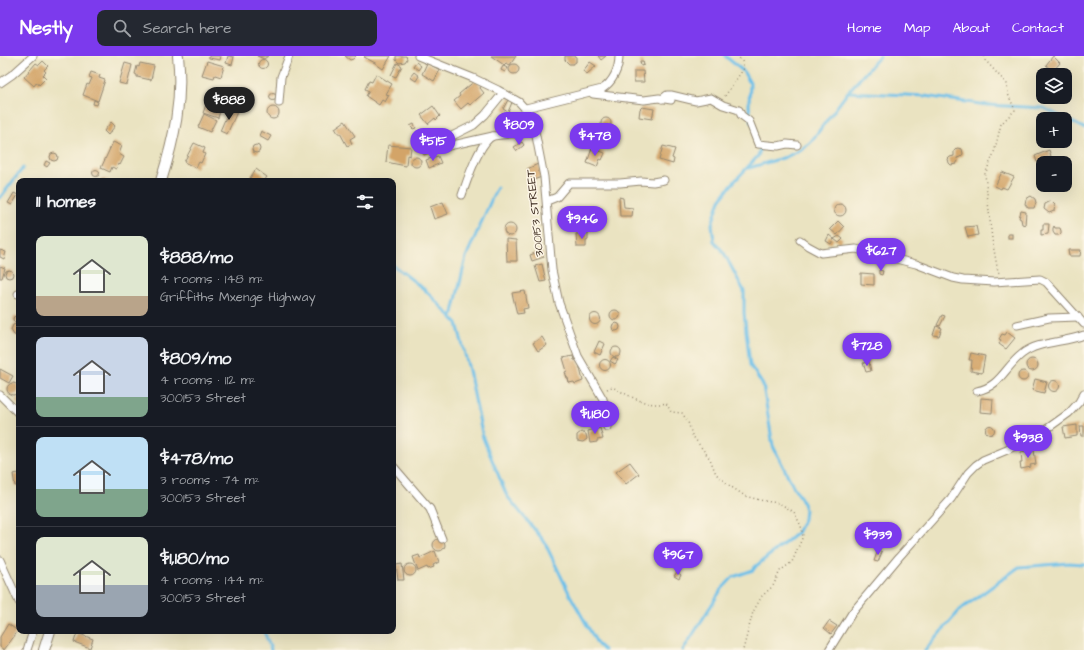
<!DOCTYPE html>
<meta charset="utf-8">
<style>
:root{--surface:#171b24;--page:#242831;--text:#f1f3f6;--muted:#9ea1a6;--line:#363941;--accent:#7c3aed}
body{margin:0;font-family:"Architects Daughter",sans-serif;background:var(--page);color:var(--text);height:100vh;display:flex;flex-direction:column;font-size:15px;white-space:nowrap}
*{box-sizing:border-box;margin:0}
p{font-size:13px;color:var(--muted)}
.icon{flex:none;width:22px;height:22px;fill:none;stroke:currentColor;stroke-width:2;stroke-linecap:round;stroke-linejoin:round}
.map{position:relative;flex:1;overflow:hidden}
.drawer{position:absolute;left:16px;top:122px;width:380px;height:456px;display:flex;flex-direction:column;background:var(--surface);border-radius:8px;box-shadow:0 4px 16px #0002}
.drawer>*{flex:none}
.controls{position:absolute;left:1036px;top:12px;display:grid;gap:8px}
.controls a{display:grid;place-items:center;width:36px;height:36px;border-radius:8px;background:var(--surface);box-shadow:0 4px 16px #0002;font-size:20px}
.price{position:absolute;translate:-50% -34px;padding:0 9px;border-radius:14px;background:var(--accent);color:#fff;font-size:13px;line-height:26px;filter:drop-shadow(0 1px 2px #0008)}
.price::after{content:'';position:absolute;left:50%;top:24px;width:12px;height:9px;margin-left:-6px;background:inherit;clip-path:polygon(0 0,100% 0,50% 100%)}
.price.selected{background:#222;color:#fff}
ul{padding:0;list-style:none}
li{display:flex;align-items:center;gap:12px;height:100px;padding:0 20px}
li+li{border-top:1px solid var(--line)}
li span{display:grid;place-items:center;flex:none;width:112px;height:80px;border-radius:8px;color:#555}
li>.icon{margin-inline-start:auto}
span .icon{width:48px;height:48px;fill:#fffc;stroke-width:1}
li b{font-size:17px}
h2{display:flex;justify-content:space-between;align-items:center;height:48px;padding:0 20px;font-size:17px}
header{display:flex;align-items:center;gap:24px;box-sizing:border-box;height:56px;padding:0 20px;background:var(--accent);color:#fff}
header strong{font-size:19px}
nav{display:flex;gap:22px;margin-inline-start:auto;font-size:14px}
.search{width:280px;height:36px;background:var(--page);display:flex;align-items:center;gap:10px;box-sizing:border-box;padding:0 14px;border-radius:8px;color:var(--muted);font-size:15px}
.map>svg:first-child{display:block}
</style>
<header>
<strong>Nestly</strong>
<div class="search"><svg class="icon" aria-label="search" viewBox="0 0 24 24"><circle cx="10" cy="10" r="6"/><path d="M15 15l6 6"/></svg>Search here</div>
<nav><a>Home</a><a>Map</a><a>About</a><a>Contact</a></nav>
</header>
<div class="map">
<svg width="1084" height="594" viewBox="0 0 1084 594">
<rect width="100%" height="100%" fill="#fcf5e5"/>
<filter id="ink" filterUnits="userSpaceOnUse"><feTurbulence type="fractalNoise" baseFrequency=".025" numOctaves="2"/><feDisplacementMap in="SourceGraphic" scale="8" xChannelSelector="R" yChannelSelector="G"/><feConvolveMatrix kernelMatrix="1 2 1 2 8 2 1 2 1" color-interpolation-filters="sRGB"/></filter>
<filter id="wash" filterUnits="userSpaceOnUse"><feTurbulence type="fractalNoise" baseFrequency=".012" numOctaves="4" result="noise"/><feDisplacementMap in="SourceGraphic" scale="16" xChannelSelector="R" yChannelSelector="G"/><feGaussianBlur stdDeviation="0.9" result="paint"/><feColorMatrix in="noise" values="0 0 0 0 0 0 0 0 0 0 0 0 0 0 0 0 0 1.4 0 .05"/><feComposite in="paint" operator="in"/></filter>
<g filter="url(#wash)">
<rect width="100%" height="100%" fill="#eae3c1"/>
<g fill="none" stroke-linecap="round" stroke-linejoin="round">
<g stroke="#6dc0e9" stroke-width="3">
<polyline points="725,0 743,15 750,27 749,50 751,66"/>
<polyline points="848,36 925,40 987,49 1044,52 1084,72"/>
<polyline points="749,112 786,101 800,94 810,87 848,36 880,0"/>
<polyline points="0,142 23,112"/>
<polyline points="393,209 425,234 457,267 469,314 483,382 507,440 544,485 570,539 598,589 604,594"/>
<polyline points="452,261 466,201 497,131"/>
<polyline points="264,575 271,594"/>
<polyline points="683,594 721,534 733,521 753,514 756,510 797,477 804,463 805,453 801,442 793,430 773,390 763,329 750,309 744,257 744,235 724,197 714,185 712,168 720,144 732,128 758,100 760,93 758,88"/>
<polyline points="925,594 961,553 1019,511 1069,507 1084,508"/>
</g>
</g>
<g id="blocks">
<g fill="#d3a467">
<polygon points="209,0 221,0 220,4 209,2"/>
<polygon points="228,0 234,1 232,9 226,7"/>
<polygon points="257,0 268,0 264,3"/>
<polygon points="345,0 356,0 353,3 350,4"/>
<polygon points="365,0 391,0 383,13 376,8 377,8 364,1"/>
<polygon points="396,0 406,0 407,3 405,6 399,7 396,4"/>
<polygon points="491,0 516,0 510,9 506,7 504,9"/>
<polygon points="565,0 576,0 576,6 573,8 569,8 565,4"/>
<polygon points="598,0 606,0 601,4"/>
<polygon points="1053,0 1060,7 1053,15 1046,9"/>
<circle cx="263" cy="8" r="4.5"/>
<polygon points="43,5 48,10 44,14 46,16 43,19 46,22 39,29 37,26 34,30 24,21 36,7 39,9"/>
<polygon points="207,5 224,10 221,21 215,19 214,22 202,19"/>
<polygon points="640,5 643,5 644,9 641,10"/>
<polygon points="416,6 421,10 418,14 413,10"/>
<polygon points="590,6 596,10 587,18 583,15"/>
<polygon points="125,7 132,9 127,29 119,27"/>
<polygon points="140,7 154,10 151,24 137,21 137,19 135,18 137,10 139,11"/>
<polygon points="397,7 402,10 396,21 391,19"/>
<polygon points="427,7 440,14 434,25 422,18"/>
<circle cx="514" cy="13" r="5"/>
<polygon points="503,10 508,12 505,16 501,14"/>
<polygon points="1063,13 1067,16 1065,18 1061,16"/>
<polygon points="634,15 643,15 644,26 634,26"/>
<polygon points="91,16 100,19 99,22 105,24 98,45 83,39 87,28 89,29 92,22 89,21"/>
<polygon points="414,16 419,20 416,25 410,21"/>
<polygon points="376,18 392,28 386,38 389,39 385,46 382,44 379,49 366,40 369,35 365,33 369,25 372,26"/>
<polygon points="476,24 481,30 480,32 484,37 470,49 468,47 461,53 454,45 460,40 459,38"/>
<circle cx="273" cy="41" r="3.5"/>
<polygon points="509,42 513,44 508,56 503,53"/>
<polygon points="94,44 98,46 97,49 93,48"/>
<polygon points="207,46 221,51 218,62 203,57"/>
<polygon points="433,50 440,60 436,64 435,62 428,68 421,59"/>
<circle cx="273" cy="57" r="6"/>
<polygon points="642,51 654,53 652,63 639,61 640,53"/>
<polygon points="230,52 237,56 227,78 220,75"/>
<polygon points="204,58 216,64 210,76 198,71"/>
<circle cx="606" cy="67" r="5"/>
<polygon points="345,65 355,80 350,83 352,88 347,90 340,77 338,77 335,72"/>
<polygon points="111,66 115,70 108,79 104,75"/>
<polygon points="414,68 416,72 413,73 410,70"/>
<polygon points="261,75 271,80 268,85 259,80"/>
<polygon points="432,83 436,90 432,92 434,95 424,99 421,92 416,94 414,90"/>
<polygon points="113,86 122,90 119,98 124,101 120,109 119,108 116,113 112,111 110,116 101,112"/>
<polygon points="522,86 524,89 517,95 514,91"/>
<polygon points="194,87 205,92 203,97 205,98 201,107 199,106 196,112 184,106"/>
<circle cx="256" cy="93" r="4"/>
<polygon points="388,89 411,91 410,100 407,99 406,110 386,106"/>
<polygon points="663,90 675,93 672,102 674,103 673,108 659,104"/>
<polygon points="592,92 605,97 602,104 600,103 597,111 587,107"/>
<polygon points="957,92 962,93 963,98 960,101 957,102 958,105 956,108 951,109 949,107 948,103 950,101 954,100 954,95"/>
<polygon points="1049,94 1051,100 1037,106 1035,100"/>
<circle cx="54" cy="101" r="4"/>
<polygon points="438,100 441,107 429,112 426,104"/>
<circle cx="416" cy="106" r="5"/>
<polygon points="46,105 50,107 47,111 44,109"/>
<polygon points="538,108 544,120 531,125 527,113"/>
<polygon points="256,113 267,121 264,125 253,125 250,122"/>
<circle cx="96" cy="117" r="3.5"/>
<polygon points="1002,116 1014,121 1007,133 1002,131 1001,133 995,130"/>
<polygon points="101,123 104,123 110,125 99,125"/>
<polygon points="14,137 18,139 12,149 8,147"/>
<polygon points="1031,140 1035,143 1036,147 1034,152 1028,152 1025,148 1026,143"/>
<polygon points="619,141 623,142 624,151 633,152 632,160 620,160"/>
<polygon points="1051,145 1055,149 1054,155 1049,157 1044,153 1045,148"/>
<polygon points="443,146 448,158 434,163 430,151"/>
<circle cx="840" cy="154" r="6"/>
<circle cx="577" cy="158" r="4"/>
<polygon points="1021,155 1026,156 1025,169 1022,168 1021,163 1019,162"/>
<circle cx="580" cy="169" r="6"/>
<polygon points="838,165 844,171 837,179 830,173"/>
<circle cx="510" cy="174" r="6"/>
<polygon points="1043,168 1049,168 1048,178 1041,179 1041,174 1043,174"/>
<polygon points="976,170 978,179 968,181 965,171"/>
<polygon points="1054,170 1055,172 1060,172 1061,175 1061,177 1059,179 1055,179 1053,176 1053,172"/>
<polygon points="588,177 588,184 586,185 586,191 577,191 576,178"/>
<rect x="1008" y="178" width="4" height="4"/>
<polygon points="829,179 834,183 831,188 826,185"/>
<polygon points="839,180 843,183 839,187 834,183"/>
<polygon points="506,183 516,184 517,205 507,205"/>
<polygon points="0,194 6,196 4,203 0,201"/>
<polygon points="1068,194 1081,194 1080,200 1069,200"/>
<polygon points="541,195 544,201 532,205 530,199"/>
<polygon points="542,208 546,225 540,226 535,210"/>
<polygon points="0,210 5,212 2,222 0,222"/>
<polygon points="879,214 883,215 882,219 879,218"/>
<circle cx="9" cy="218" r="4"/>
<polygon points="861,217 874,218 874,229 861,228"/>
<polygon points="525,235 528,252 523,253 524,257 517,258 512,237"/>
<circle cx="615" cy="259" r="5"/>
<circle cx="595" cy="263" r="5.5"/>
<polygon points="942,259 945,260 940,270 937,269"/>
<circle cx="16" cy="263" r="3"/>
<circle cx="616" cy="271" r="4"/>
<polygon points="16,268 19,268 19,280 14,279 11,274 13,269"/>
<polygon points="936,270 942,272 939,280 933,279"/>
<polygon points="1007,276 1015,282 1006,293 999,288 1001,284 999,283 1002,278 1005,279"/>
<polygon points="542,281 547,289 538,295 533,287"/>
<polygon points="599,285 605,288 600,299 594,296"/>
<circle cx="616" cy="296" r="5"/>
<polygon points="971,297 985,300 982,317 971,315 972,304 969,304"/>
<polygon points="573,300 574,304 578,304 583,325 575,328 574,326 569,327 568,322 567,322 565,316 567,315 563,302"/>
<polygon points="613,301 618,304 615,308 610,305"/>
<circle cx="1032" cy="309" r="6"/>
<circle cx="605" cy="309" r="5.5"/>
<polygon points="869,306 871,315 866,316 863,307"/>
<polygon points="0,313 13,320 9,327 0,322"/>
<circle cx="1023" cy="320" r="5"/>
<polygon points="1035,323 1047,326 1044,337 1032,334"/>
<circle cx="1054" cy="330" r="5.5"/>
<circle cx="13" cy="333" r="6"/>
<polygon points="19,340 19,349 16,345"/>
<polygon points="981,342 993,343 992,357 980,356"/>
<polygon points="1077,369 1077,380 1065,382 1063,371"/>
<circle cx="990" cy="374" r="4.5"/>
<polygon points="1080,370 1084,370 1084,380 1081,380"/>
<polygon points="600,372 603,383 597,384 597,386 590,387 588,375"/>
<polygon points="581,376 586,378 587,383 583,386 577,385 577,379"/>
<polygon points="1034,394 1036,408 1030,409 1031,411 1021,413 1020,407 1022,407 1021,396"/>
<polygon points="630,406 639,418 626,428 616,416"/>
<polygon points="19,417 19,429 15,430 13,418"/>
<circle cx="439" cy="489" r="6"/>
<polygon points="878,494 882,496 878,506 874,505"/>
<polygon points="435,495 439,506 433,509 434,511 428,513 427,511 418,515 413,501 419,499 420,502"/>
<circle cx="410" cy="514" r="6"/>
<polygon points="402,508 404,524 398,524 396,509"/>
<polygon points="677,516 681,519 679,523 674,520"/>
<polygon points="829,565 837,570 831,578 824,572"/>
<polygon points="8,568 18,575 4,594 0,591 0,581"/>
<polygon points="77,577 93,583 90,592 74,586"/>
</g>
</g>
</g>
<g filter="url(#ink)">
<use href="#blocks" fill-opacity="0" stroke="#928670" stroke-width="1"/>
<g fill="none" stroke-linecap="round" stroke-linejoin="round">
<g stroke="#928670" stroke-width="9">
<g id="street">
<polyline points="418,0 473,22 498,34 519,46 529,57 535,75 544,121 552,214 559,247 578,300 603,343 607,359 607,371"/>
<polyline points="0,27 13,18 33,0"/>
<polyline points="593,38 644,44 659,42 671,44"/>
<polyline points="662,43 667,39 671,39 696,45 711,42 723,49 739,54 741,59 749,65 758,88 778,90 787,88 797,89"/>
<polyline points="279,47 281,21 289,0"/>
<path d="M526 52 602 33C613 26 619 13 619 0"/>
<polyline points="493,80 444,91 452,80 474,69 485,59 503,37"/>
<path d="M462 139C467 125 479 86 493 80L535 75"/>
<polyline points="547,145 557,141 569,127 620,127 641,125 653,126 664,124"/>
<polyline points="800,184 808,190 821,197 856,193 916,208 953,222 963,224 994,226 1040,223 1046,226 1084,268"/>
<polyline points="18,238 19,238"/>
<polyline points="1017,269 1049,262 1078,261"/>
<path d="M977 335C1001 330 1004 312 1022 298 1038 285 1064 287 1084 279"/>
<polyline points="0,339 19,358"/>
<polyline points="393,410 430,453 442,483"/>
<polyline points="0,504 19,546"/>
<polyline points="27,594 33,575"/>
<polyline points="829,594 852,557 899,501 951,443 968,417 976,409 983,404 1007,394 1041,377 1069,357 1079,346 1084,337"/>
</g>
</g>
<g stroke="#928670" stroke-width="12">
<g id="secondary">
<path d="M161 125C174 83 183 44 178 0"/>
<polyline points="44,594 50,575"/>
</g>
</g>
<g stroke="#928670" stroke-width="1.5" stroke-dasharray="1 3" stroke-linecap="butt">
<polyline points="984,0 985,4 1007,28 1008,38 1015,54 1001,68 994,97 985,118 992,183 998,216 1000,217"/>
<polyline points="725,40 744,12 742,5 737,0"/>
<path d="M607 333 612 331C629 339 647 352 666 347L671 356 682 357 688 366 692 379 710 403 716 418 730 430 745 440 764 445 779 447 794 456 801 470 803 480 792 506 780 515 773 530 762 540 753 556 743 594"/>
</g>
<use href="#street" stroke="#fff" stroke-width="7"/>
<use href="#secondary" stroke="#fff" stroke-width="10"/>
</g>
</g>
<g text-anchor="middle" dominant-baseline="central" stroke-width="3" stroke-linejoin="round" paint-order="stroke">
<g font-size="12" fill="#3b2a1e" stroke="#fcf5e5">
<text transform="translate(535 157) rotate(-96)">300153 STREET</text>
</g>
</g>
</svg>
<div class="controls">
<a><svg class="icon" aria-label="layers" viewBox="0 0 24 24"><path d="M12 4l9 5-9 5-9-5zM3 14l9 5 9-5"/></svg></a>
<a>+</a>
<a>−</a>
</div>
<b class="price selected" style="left:229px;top:65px">$888</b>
<b class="price" style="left:519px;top:90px">$809</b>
<b class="price" style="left:595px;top:101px">$478</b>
<b class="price" style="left:433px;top:106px">$515</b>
<b class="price" style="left:582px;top:184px">$946</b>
<b class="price" style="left:881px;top:216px">$627</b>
<b class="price" style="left:867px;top:311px">$728</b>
<b class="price" style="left:595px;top:379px">$1,180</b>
<b class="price" style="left:1028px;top:403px">$938</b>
<b class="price" style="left:878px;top:500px">$939</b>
<b class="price" style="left:678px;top:520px">$967</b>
<section class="drawer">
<h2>11 homes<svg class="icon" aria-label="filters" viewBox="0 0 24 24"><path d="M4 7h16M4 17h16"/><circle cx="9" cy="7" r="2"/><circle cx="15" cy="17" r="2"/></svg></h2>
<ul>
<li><span style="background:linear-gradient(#dfe7d0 75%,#b9a48a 0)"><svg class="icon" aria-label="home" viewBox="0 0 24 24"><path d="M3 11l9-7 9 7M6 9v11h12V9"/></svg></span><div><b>$888/mo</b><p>4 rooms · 148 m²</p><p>Griffiths Mxenge Highway</p></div></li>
<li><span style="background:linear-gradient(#c9d6e8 75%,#7fa58c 0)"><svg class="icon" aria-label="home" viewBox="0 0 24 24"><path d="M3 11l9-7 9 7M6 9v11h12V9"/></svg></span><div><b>$809/mo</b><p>4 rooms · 112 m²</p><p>300153 Street</p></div></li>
<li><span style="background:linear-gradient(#bfe0f5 65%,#7fa58c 0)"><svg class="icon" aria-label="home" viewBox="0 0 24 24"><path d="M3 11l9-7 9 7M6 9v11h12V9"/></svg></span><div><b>$478/mo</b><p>3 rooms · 74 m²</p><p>300153 Street</p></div></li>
<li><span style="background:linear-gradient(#dfe7d0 60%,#9aa5b1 0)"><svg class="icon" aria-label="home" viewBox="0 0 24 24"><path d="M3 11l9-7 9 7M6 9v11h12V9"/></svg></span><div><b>$1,180/mo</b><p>4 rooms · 144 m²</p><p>300153 Street</p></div></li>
</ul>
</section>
</div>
